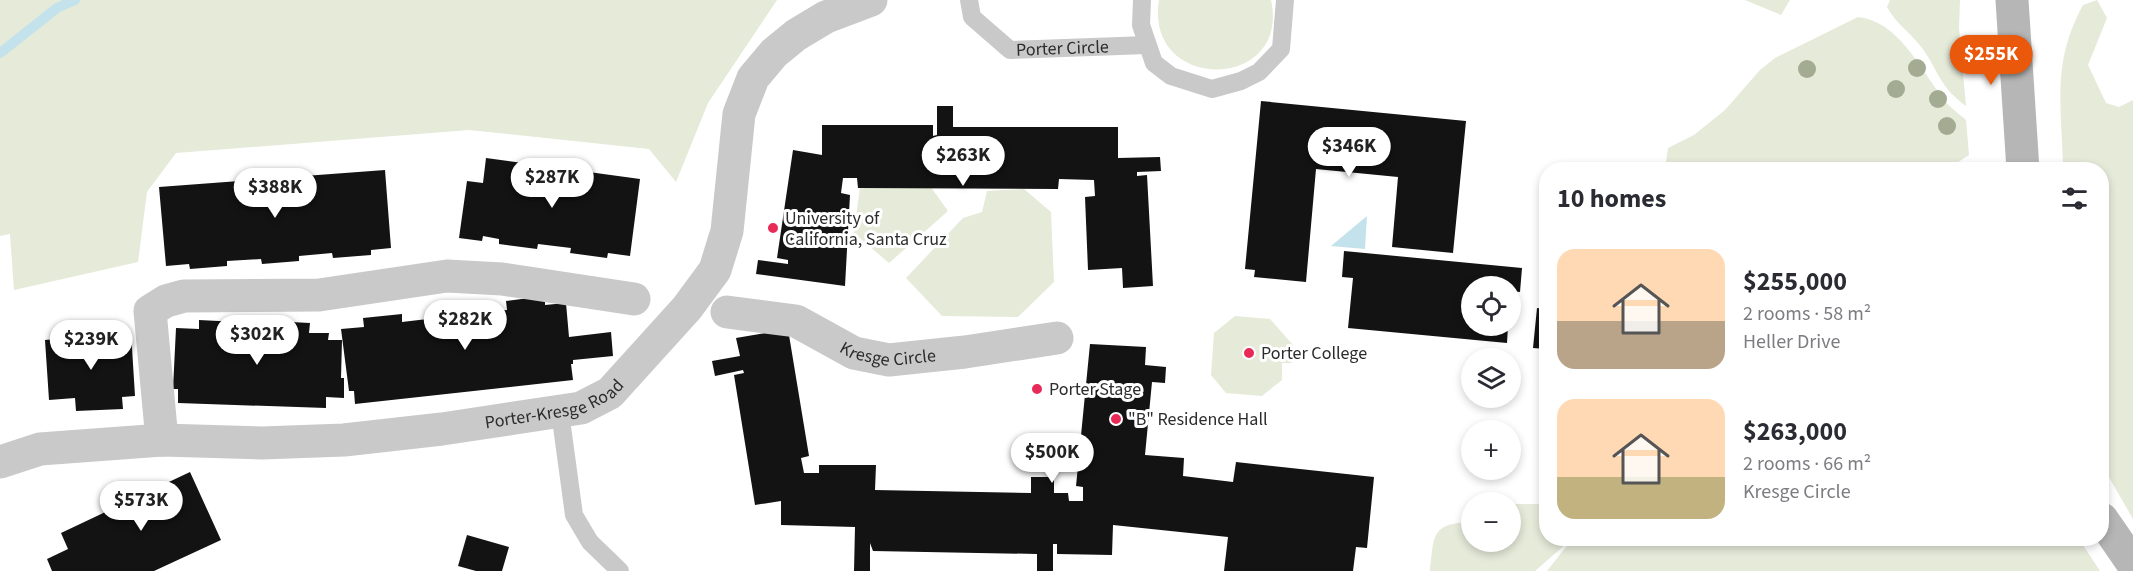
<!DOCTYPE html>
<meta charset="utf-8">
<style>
:root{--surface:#fff;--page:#f7f7f7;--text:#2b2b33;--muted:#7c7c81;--accent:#ea580c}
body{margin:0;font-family:"Source Sans 3",sans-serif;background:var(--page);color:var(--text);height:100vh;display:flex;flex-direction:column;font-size:22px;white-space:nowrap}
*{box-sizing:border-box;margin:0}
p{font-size:20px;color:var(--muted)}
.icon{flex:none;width:33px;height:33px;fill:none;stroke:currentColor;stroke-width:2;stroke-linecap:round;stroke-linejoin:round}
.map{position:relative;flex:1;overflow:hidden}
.sheet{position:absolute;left:1539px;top:162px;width:570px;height:384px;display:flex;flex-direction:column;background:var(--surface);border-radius:24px;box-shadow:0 3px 9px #0003}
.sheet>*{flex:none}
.fabs{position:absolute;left:1461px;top:276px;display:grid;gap:12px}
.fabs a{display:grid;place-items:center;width:60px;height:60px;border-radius:50%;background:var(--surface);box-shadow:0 3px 9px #0003;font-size:30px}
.price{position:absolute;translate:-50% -51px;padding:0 14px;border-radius:21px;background:#fff;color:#222;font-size:20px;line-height:39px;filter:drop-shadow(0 2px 3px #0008)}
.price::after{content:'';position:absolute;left:50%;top:36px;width:18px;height:14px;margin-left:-9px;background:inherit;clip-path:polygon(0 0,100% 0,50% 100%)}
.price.current{background:var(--accent);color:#fff}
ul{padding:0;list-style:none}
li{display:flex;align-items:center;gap:18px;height:150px;padding:0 18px}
li span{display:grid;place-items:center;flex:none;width:168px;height:120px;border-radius:18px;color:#555}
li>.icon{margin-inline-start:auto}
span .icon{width:72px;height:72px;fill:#fffc;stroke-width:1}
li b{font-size:26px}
h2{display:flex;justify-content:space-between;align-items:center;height:72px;padding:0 18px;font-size:26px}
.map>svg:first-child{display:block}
</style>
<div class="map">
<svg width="2133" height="571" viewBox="0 0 2133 571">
<rect width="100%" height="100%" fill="#fff"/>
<g fill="#e5ead9">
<polygon points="0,0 777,0 708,103 676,182 649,149 469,130 176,153 147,192 138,262 14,290 10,234 0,236"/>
<path d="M1159 0H1271C1291 92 1144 93 1159 0Z"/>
<polygon points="1745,0 1790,0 1781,15"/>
<path d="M1890 0H1960L1959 28 1966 106C1936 84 1939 68 1918 43 1908 31 1894 21 1887 7Z"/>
<path d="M2097 0 2107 18 2088 65 2106 103 2119 107 2133 100V519L2102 465V170L2063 169C2062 106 2051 64 2083 5Z"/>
<path d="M1858 17C1898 21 1920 68 1942 97 1948 106 1958 113 1966 120L1969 155 1955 164 1957 169H1665L1668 148 1694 135 1725 110 1760 70 1775 58Z"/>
<polygon points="930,186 948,211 889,263 854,233 860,187"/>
<polygon points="1024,189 1051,212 1054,282 1018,317 942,316 906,278 963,218 982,212 987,191"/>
<polygon points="1235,316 1270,319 1293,345 1292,363 1282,363 1282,380 1262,396 1226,393 1211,375 1214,333"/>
<path d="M1511 504H1546V538L1568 539 1567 543 1535 571H1430C1434 536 1431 523 1471 522L1472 542H1510Z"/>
<polygon points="1573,538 2079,539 2100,571 1547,571"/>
</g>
<polygon fill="#c4e2eb" points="1367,216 1365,249 1331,246"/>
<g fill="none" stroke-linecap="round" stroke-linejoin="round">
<polyline stroke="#c4e2eb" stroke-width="10" points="0,53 57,8 75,0"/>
</g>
<g fill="#131313">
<polygon points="1261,101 1466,121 1453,253 1392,247 1398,177 1316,169 1306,282 1254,277 1255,270 1245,269"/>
<polygon points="937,106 953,106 953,127 1118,127 1118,158 1160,157 1161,171 1137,172 1137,176 1147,175 1153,286 1123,288 1122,268 1088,270 1085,197 1095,196 1094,180 1059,179 1058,189 858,188 857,178 843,178 841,193 850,195 845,286 756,274 758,260 788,264 788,260 777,258 793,150 822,155 822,125 933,125 933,136 937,135"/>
<polygon points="486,158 640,179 630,256 608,253 607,258 570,253 571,248 538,244 537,249 499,244 499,239 483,236 482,241 459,238 467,181 483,183"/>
<polygon points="385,170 391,248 371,250 371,255 333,258 332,253 299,256 299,261 262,264 261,259 227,261 227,266 190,269 189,264 166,266 159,187"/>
<polygon points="1344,251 1522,268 1520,292 1510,291 1510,286 1472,286 1472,326 1508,326 1507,343 1348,328 1353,278 1342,277"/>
<polygon points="545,296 545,305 566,303 569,337 611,332 613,356 573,360 573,364 571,364 573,380 355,404 354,391 349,391 341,329 364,327 363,318 402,314 402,322 436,318 435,309 473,305 473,313 507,310 506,301"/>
<polygon points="1537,308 1546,309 1546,349 1533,348"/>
<polygon points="199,320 238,322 237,331 271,332 271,321 310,323 309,333 329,333 328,340 342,340 341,378 344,378 344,398 326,397 326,408 178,403 178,389 173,389 176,328 199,329"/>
<polygon points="788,329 809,456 801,458 804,473 819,473 819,465 876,465 875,490 1031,493 1031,477 1054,477 1054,493 1068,493 1069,501 1083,501 1083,487 1076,486 1090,344 1146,347 1145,365 1166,367 1165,383 1152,382 1145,455 1184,458 1183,476 1233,482 1236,462 1374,477 1367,548 1356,547 1353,571 1224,571 1228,537 1113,525 1112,555 1057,554 1057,544 1053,544 1053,571 1037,571 1037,554 873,551 870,543 870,571 854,571 855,527 781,525 781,501 755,505 734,375 744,373 743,370 715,376 712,361 740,356 736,338"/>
<polygon points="131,332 135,396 122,397 123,409 76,411 75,398 49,400 45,340"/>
<polygon points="190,472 221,540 154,571 52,571 47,559 68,549 61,533"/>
<polygon points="467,535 509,547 502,571 476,571 458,566"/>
</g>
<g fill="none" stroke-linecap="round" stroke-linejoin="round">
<g stroke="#c9c9c9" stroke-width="18">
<path id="s1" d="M969 0 972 17 1010 50 1147 45"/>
<polyline points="1142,0 1141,25 1154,63 1171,76 1212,89 1241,81 1259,72 1281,49 1285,0"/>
<polyline points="560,412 574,515 590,542 620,571"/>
</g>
<g stroke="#c9c9c9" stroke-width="33">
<path id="s2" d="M727 312 796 321 854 353 889 360 965 352 1057 338"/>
<polyline points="162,440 150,311 166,301 184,296 319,295 447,276 502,279 634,299"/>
<path id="s3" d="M0 462 40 449 162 440 262 443 344 440 442 429 581 408 610 393 687 308 715 270 727 231 739 114 753 78 774 53 796 35 826 17 871 0"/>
</g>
<g stroke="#b6b6b6" stroke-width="33">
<polyline points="2012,0 2023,170"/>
<polyline points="2102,519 2133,564"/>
</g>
</g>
<g fill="#a3ac92">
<circle cx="1917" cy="68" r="9"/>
<circle cx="1807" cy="69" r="9"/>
<circle cx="1896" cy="89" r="9"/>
<circle cx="1938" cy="99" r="9"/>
<circle cx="1947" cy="126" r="9"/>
</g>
<g fill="#e72a58" stroke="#fff" stroke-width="2">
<circle cx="773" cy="228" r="6"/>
<circle cx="1249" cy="353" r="6"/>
<circle cx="1037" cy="389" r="6"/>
<circle cx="1116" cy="419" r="6"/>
</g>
<g text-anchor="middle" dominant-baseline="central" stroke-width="6" stroke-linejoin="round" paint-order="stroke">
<g font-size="18" fill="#2c2c2c" stroke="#fff">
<text stroke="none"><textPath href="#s1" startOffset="120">Porter Circle</textPath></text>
<text stroke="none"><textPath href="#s2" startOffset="170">Kresge Circle</textPath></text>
<text stroke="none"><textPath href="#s3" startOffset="561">Porter-Kresge Road</textPath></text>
</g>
<g font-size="18" fill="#2c2c2c" stroke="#fff" text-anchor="start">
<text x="785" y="218">University of<tspan x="785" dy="21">California, Santa Cruz</tspan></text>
<text x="1261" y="353">Porter College</text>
<text x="1049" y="389">Porter Stage</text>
<text x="1128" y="419">"B" Residence Hall</text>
</g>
</g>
</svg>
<div class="fabs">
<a><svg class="icon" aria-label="locate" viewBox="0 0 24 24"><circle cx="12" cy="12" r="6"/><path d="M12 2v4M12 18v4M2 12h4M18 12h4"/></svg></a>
<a><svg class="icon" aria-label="layers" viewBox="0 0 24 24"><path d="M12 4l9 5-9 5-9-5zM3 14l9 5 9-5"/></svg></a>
<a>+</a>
<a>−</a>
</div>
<b class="price current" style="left:1991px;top:86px">$255K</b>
<b class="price" style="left:1349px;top:178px">$346K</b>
<b class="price" style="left:963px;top:187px">$263K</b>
<b class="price" style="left:552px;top:209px">$287K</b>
<b class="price" style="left:275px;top:219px">$388K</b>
<b class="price" style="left:465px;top:351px">$282K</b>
<b class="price" style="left:257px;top:366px">$302K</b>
<b class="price" style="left:91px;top:371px">$239K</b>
<b class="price" style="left:1052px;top:484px">$500K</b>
<b class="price" style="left:141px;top:532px">$573K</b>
<section class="sheet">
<h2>10 homes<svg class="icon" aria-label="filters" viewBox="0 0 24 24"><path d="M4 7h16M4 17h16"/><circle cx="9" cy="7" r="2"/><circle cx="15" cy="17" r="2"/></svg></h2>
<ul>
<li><span style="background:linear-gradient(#ffd9b3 60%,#b9a48a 0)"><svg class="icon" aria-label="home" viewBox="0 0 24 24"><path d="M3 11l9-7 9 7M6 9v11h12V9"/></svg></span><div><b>$255,000</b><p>2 rooms · 58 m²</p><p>Heller Drive</p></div></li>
<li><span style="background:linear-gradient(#ffd9b3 65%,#c2b280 0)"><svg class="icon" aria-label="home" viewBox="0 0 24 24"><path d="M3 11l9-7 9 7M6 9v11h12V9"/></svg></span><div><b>$263,000</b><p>2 rooms · 66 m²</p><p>Kresge Circle</p></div></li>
</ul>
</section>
</div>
